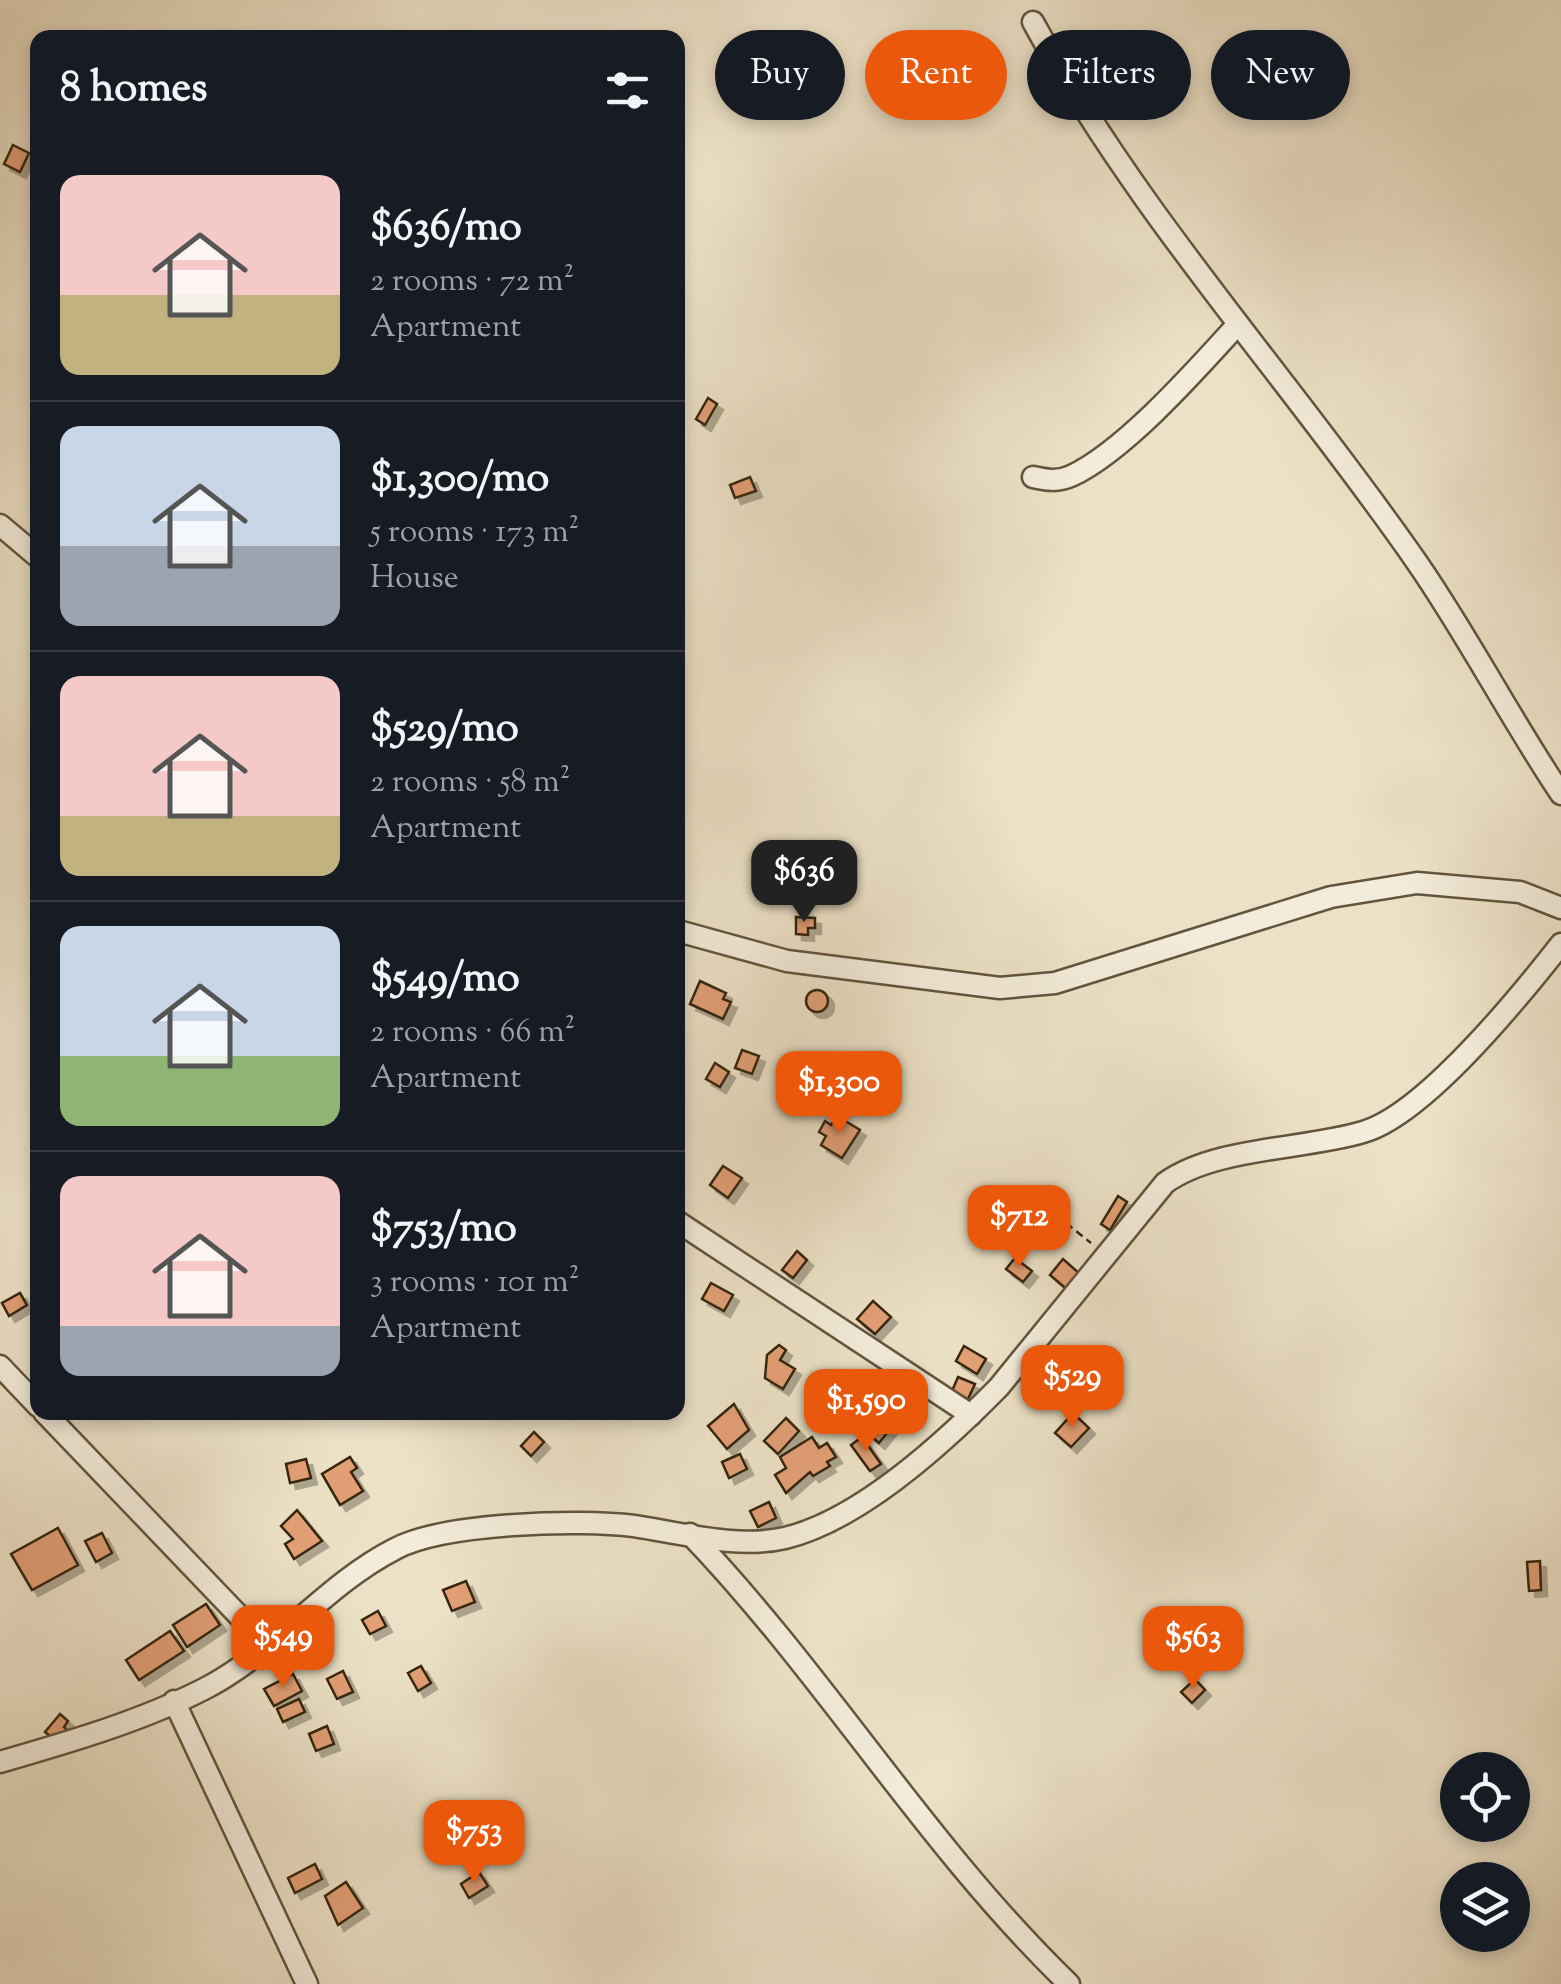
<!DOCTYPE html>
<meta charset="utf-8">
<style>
:root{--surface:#171b24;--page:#20242c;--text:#f1f3f6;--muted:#9ea1a6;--line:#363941;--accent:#ea580c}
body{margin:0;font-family:"Sorts Mill Goudy",serif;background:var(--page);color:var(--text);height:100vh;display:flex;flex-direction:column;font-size:38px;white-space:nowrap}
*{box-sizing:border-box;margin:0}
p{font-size:32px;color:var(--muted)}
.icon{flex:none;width:55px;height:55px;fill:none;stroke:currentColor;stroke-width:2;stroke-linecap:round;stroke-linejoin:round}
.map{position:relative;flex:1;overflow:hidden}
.side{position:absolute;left:30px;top:30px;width:655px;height:1390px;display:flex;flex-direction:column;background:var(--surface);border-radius:20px;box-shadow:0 5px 15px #0003}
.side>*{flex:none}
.hud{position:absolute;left:715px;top:30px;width:695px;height:90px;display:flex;gap:20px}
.buttons{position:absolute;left:1440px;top:1752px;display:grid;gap:20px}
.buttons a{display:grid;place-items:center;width:90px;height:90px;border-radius:50%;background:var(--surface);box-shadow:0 5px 15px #0003;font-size:50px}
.price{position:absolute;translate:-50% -85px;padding:0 22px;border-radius:20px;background:var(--accent);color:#fff;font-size:32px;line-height:65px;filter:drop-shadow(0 2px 5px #0008)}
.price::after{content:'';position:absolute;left:50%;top:60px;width:30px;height:22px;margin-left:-15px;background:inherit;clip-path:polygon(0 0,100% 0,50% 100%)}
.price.current{background:#222;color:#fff}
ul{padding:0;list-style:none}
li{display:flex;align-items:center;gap:30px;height:250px;padding:0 30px}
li+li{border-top:2px solid var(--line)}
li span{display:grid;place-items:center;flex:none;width:280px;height:200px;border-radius:20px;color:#555}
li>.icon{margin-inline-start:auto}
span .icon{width:120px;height:120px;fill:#fffc;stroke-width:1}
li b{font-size:42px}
h2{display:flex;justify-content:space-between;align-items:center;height:120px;padding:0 30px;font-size:42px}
.pill{padding:0 35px;border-radius:45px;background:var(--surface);box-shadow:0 5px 15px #0003;font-size:35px;line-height:90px}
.pill.current{background:var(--accent);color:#fff}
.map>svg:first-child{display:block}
</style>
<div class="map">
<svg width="1561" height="1984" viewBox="0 0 1561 1984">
<defs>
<filter id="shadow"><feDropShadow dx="6" dy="6" stdDeviation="0" flood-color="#0004"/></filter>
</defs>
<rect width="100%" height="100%" fill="#ece1c6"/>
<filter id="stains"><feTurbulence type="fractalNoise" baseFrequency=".002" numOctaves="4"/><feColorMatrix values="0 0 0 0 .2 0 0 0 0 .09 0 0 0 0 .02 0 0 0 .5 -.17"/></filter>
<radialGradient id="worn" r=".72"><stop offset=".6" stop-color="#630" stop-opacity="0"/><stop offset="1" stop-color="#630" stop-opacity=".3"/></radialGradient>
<g fill="#e39f76" stroke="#352510" stroke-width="2.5" filter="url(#shadow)">
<polygon points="13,145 29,153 20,172 4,164"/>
<polygon points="708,398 717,404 705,425 696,419"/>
<polygon points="750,477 756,491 735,498 730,485"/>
<polygon points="835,856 835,870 814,870 813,857"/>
<polygon points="796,917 815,918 815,928 808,928 808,935 796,934"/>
<polygon points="700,981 726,993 723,999 731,1002 723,1019 690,1004"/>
<circle cx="817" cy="1001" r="11"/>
<polygon points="742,1050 759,1056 752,1074 735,1068"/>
<polygon points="715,1063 729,1072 720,1087 706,1079"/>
<polygon points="837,1116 860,1130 842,1158 821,1145 826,1136 819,1132 825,1121 831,1125"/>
<polygon points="723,1166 742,1178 728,1198 710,1185"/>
<polygon points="1118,1196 1127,1202 1110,1230 1101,1224"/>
<polygon points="797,1251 807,1260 793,1278 782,1270"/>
<polygon points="1015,1258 1032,1271 1023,1282 1006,1269"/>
<polygon points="1063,1259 1081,1275 1069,1291 1050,1275"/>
<polygon points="711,1283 733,1295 724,1311 702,1299"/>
<polygon points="20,1293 27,1305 9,1316 2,1303"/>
<polygon points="873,1301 891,1317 875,1334 857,1319"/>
<polygon points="779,1345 786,1350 780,1360 795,1369 783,1389 765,1378 767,1355"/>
<polygon points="964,1346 986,1359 977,1374 956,1361"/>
<polygon points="958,1377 975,1384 968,1399 952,1391"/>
<polygon points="827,1383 838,1398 821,1412 809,1397"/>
<polygon points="734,1404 749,1430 727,1449 708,1426"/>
<polygon points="875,1407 895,1423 879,1443 859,1426"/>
<polygon points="1073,1413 1089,1428 1071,1447 1055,1433"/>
<polygon points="786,1418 799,1431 778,1454 764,1441"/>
<polygon points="534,1432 544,1442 531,1456 521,1446"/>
<polygon points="812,1437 819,1448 827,1443 836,1457 827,1462 830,1466 813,1476 810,1472 786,1493 775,1475 786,1468 780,1457"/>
<polygon points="862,1437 881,1464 870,1471 851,1445"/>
<polygon points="740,1454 747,1469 729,1478 722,1462"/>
<polygon points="350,1457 357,1468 351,1472 363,1491 340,1505 322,1474"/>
<polygon points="306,1459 311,1478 290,1483 286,1464"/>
<polygon points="769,1502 776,1518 758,1527 750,1511"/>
<polygon points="297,1510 322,1541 294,1559 285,1544 293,1539 281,1526"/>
<polygon points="58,1528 78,1565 32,1590 11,1554"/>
<polygon points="102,1533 112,1553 96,1562 85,1541"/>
<polygon points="1540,1561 1541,1590 1529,1591 1527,1562"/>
<polygon points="466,1581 475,1602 452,1611 443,1590"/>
<polygon points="206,1604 220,1625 187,1647 173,1625"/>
<polygon points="378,1611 386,1626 370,1634 362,1620"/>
<polygon points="170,1631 184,1651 139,1680 126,1660"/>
<polygon points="421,1666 431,1683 418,1691 408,1673"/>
<polygon points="343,1671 353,1692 337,1699 327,1679"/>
<polygon points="293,1674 302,1691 274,1706 264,1689"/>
<polygon points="1195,1679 1205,1690 1192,1703 1181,1692"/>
<polygon points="299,1699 305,1712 283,1722 277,1709"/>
<polygon points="60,1714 68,1721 64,1727 68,1731 59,1743 45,1732"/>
<polygon points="327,1726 334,1744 316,1751 309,1734"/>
<polygon points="315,1864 322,1879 295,1893 288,1878"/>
<polygon points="479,1872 488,1886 469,1898 461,1884"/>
<polygon points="346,1882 363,1908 338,1925 325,1896"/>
</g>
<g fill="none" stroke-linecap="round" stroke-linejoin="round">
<g stroke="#63543e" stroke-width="25">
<g id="street">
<path d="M1033 22C1141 219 1289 378 1416 561 1468 636 1510 718 1561 794"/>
<path d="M1033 477C1046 480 1058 482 1071 476 1125 451 1197 369 1238 324"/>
<polyline points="0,525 38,557"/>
<polyline points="678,931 787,961 1000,988 1055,983 1331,897 1417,883 1520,892 1561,908"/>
<polyline points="678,1222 971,1415"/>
<polyline points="0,1366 38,1406"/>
<polyline points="44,1412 266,1644"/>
<path d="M690 1534C826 1676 927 1847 1069 1984"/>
<polyline points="174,1701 307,1984"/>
<path d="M0 1762C69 1742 142 1721 206 1688 275 1652 326 1584 395 1549 443 1523 580 1519 634 1526 681 1533 738 1549 785 1538 860 1520 946 1441 999 1387L1165 1183C1215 1147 1303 1150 1363 1132 1424 1115 1521 995 1561 944"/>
</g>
</g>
<polyline stroke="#352510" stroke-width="2.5" stroke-dasharray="8 5" stroke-linecap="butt" points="1056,1215 1091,1243"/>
<use href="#street" stroke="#f3ecda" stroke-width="20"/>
</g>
<rect width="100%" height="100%" filter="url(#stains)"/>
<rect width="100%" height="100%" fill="url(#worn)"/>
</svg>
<div class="buttons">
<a><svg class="icon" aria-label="locate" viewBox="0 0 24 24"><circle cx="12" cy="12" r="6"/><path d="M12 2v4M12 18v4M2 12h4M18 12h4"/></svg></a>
<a><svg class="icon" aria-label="layers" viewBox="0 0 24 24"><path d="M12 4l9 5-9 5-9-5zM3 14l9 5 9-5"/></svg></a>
</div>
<b class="price current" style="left:804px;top:925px">$636</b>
<b class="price" style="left:839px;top:1136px">$1,300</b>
<b class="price" style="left:1019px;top:1270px">$712</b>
<b class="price" style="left:1072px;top:1430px">$529</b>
<b class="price" style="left:866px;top:1454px">$1,590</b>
<b class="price" style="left:283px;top:1690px">$549</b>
<b class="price" style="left:1193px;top:1691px">$563</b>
<b class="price" style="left:474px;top:1885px">$753</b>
<div class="hud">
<a class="pill">Buy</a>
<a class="pill current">Rent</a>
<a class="pill">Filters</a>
<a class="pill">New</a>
</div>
<section class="side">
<h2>8 homes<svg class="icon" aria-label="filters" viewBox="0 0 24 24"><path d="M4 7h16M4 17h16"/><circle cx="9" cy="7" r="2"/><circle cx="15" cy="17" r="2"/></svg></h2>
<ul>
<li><span style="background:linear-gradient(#f6c9c9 60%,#c2b280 0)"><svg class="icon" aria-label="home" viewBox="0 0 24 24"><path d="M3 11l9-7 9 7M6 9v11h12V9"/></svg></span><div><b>$636/mo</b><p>2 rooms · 72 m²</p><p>Apartment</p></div></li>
<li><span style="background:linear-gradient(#c9d6e8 60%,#9aa5b1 0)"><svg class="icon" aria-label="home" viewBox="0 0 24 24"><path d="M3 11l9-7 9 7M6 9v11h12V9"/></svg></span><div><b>$1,300/mo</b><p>5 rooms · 173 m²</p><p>House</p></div></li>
<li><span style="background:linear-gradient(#f6c9c9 70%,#c2b280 0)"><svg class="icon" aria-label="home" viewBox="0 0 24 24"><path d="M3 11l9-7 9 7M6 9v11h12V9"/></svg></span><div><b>$529/mo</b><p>2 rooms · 58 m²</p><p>Apartment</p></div></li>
<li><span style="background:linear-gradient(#c9d6e8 65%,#8fb573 0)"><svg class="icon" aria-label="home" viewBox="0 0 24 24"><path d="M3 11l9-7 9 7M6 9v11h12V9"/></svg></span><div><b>$549/mo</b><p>2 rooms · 66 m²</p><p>Apartment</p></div></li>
<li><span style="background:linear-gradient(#f6c9c9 75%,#9aa5b1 0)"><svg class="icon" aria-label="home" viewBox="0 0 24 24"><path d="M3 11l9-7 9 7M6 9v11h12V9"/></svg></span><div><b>$753/mo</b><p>3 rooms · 101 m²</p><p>Apartment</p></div></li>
</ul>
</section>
</div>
